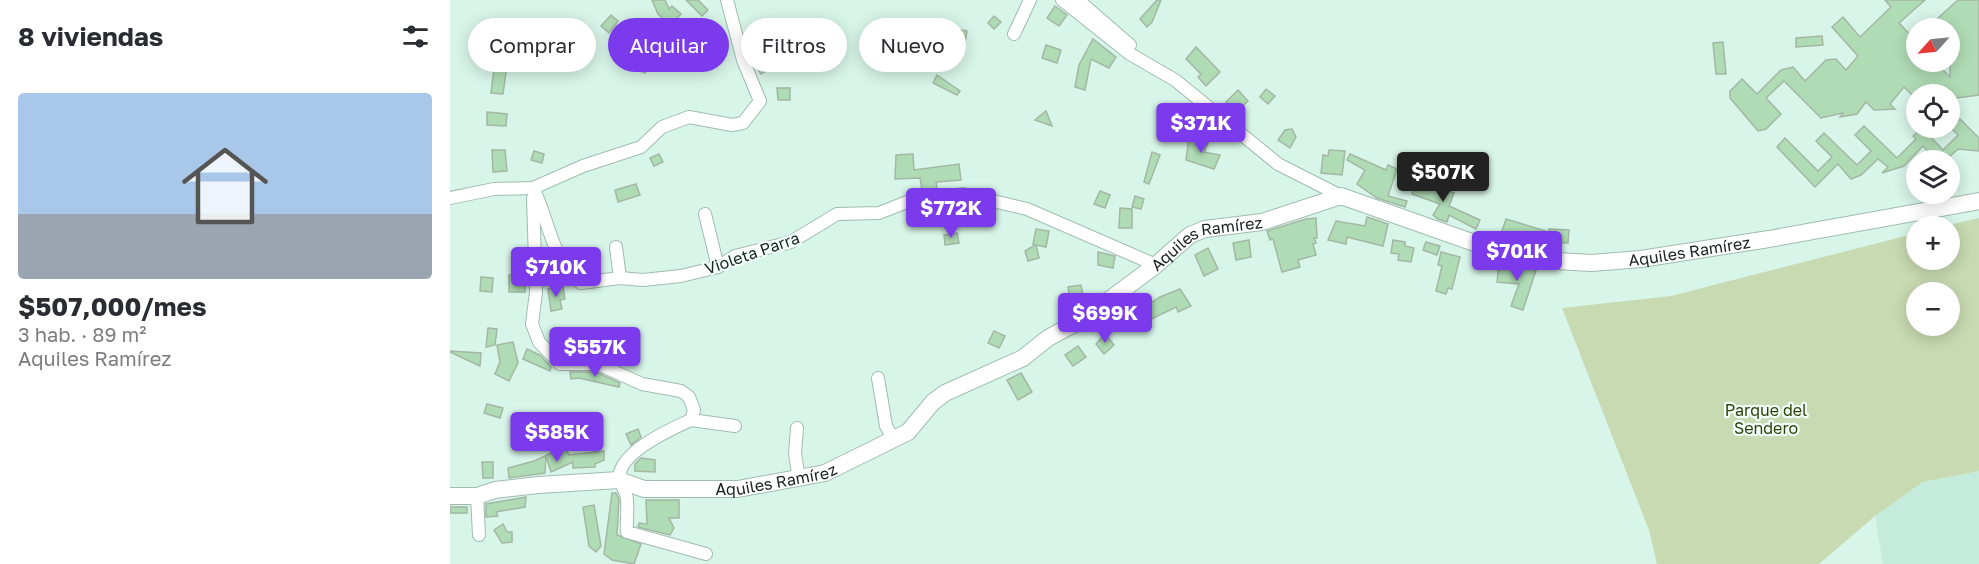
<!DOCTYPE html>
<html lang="es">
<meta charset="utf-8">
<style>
:root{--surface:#fff;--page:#f2f2f3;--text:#2b2b33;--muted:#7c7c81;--accent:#7c3aed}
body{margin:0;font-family:"Golos Text",sans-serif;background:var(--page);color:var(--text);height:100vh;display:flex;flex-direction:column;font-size:22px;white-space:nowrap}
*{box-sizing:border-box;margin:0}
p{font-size:20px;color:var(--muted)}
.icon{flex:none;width:33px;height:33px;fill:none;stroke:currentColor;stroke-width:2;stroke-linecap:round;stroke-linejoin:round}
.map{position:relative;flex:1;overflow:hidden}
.sheet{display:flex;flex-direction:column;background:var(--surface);width:450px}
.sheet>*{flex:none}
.hud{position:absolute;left:18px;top:18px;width:570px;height:54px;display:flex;gap:12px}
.needle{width:39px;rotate:243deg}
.tools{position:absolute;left:1456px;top:18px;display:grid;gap:12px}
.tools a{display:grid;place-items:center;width:54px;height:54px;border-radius:50%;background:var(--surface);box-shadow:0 3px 15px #0003;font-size:30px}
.price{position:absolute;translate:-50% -51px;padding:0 14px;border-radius:6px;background:var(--accent);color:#fff;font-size:20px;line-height:39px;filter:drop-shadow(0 2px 3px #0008)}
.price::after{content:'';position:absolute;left:50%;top:36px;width:18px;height:14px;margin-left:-9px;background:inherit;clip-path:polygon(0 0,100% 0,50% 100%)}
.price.current{background:#222;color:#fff}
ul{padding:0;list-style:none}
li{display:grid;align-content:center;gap:12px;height:318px;padding:0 18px}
li span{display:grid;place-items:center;height:186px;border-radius:6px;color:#555}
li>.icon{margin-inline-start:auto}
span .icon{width:108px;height:108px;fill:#fffc;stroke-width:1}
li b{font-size:26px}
h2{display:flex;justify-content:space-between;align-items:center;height:72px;padding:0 18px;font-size:26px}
.pill{padding:0 21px;border-radius:27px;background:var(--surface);box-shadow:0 3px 15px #0003;font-size:21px;line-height:54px}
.pill.current{background:var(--accent);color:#fff}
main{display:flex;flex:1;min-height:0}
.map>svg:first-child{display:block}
</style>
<main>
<section class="sheet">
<h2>8 viviendas<svg class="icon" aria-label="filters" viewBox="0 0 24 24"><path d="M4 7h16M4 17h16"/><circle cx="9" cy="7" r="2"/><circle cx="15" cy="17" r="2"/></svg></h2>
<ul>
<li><span style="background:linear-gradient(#a9c7e8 65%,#9aa5b1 0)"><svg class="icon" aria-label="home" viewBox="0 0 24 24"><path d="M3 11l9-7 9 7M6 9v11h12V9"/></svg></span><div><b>$507,000/mes</b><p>3 hab. · 89 m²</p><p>Aquiles Ramírez</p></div></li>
</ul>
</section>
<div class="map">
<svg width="1529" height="564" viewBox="0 0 1529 564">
<rect width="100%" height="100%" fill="#d8f5e9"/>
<polygon fill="#c5ebdc" points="1529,471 1529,564 1433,564 1425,516 1473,482"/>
<path fill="#c8dab1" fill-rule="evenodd" d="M1529 218V471L1473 482 1425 516 1369 564H1207L1199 530 1112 308 1221 296 1467 233V260H1500V226H1494ZM1467 292H1500V326H1467Z"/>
<g fill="#b0dcb5" stroke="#a3b7a4" stroke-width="1.5">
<polygon points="202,0 215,0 219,9 222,6 231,14 224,21 228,32 208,14"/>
<polygon points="236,0 248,0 258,10 252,16"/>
<polygon points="707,0 711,0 702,22 697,27 690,19"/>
<polygon points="1435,0 1475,0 1449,23 1467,42 1467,62 1485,62 1500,77 1500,28 1477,28 1508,0 1529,0 1529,95 1500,99 1500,94 1483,94 1475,86 1464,97 1454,87 1440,104 1445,109 1424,110 1416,102 1407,114 1390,117 1393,113 1371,118 1334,81 1316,98 1331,114 1316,129 1308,131 1280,98 1280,91 1292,79 1307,94 1331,70 1343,67 1355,81 1376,60 1386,59 1396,70 1408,56 1382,27 1393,17 1410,37 1441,7"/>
<polygon points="605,6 617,15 609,26 597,18"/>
<polygon points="161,15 168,21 159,33 151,26"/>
<polygon points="544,16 551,22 544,29 538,23"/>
<polygon points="377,24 386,26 384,38 374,35"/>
<polygon points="506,29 517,31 514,48 504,46"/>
<polygon points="358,34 358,48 346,49 346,35"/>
<polygon points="1372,36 1373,45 1346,47 1346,38"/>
<polygon points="643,39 666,57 659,68 641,59 635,90 625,87 629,65"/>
<polygon points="307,42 320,69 311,74 301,59 298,45"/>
<polygon points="1273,42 1276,74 1266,74 1263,43"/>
<polygon points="596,45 611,50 607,63 592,58"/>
<polygon points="746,47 770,72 756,86 748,77 751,74 736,59"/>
<polygon points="39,57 58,58 53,94 41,93 44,69 38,68"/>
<polygon points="187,59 198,62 195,73 184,69"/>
<polygon points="487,75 510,91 507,95 483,83"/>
<polygon points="327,88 340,88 340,100 328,100"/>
<polygon points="816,89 825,96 818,104 810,97"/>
<polygon points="788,90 798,101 786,113 776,102"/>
<polygon points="596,111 602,126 585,120"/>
<polygon points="37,112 57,114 56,126 37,125"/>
<polygon points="1510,119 1529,138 1529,151 1508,149 1497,159 1486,160 1473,146 1454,166 1432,173 1438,167 1428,159 1411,175 1401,179 1388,164 1365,187 1327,147 1335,138 1368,171 1382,157 1366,141 1374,133 1407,165 1421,151 1405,135 1414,126 1447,158 1466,139 1463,136 1472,128 1493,150 1508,135 1501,128"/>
<polygon points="842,129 846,137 840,148 828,140 835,130"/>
<polygon points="739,138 758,143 754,152 770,155 764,169 736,160"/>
<polygon points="42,150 55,150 57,171 43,172"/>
<polygon points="879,150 895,151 892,175 871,173 873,155 878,156"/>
<polygon points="84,151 94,154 92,163 81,160"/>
<polygon points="702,152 710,155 699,184 694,182"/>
<polygon points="209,154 213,162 204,166 200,158"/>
<polygon points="463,154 464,170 509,164 511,180 486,182 487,188 472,190 470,178 445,179 446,155"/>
<polygon points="900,154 936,170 938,165 947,169 938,196 957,201 955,207 927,198 907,184 915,170 897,160"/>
<polygon points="966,179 1004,193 999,206 1030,220 1026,229 999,215 997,222 988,219 983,215 990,204 962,194"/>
<polygon points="186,184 190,195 168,202 165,190"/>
<polygon points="650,191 660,195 655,208 644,204"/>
<polygon points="685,196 694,199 691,209 682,207"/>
<polygon points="670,208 682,209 682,228 669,228"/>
<polygon points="917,217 938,224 933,246 897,237 896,244 878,240 886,221 915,226"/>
<polygon points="866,218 867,238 864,238 866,243 863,244 866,255 848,260 850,267 832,272 823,239 820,240 817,231 856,219"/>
<polygon points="1056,219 1099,232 1099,229 1119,230 1118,243 1072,241 1071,246 1061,243 1062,237 1051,234"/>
<polygon points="586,229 599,231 596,247 586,245 589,258 578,261 575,251 585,245 583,244"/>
<polygon points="507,233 509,243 495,245 494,235"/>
<polygon points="799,240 801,257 786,260 783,243"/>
<polygon points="943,240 955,242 955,246 964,248 961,262 948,260 949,254 941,253"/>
<polygon points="976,242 990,246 987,255 973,250"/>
<polygon points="758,248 768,269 754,276 745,255"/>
<polygon points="65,251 76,251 75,292 59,292 59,275 64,275"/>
<polygon points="648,252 665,256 663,268 648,265"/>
<polygon points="991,252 1010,257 1002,289 998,288 996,294 986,291 992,266 988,265"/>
<polygon points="1049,264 1086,270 1073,310 1061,306 1069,284 1047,282"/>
<polygon points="31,277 43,278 42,292 30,291"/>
<polygon points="631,285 633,295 620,299 618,287"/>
<polygon points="113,287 115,299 110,300 112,309 101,311 98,289"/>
<polygon points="730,289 741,306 728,312 726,307 679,330 690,312 680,316 675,308 687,301 692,309 710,297"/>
<polygon points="38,328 47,329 45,345 36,347"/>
<polygon points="544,331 555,336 549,348 538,343"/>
<polygon points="655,334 664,345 654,354 646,344"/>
<polygon points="122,336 136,338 134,352 120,351"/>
<polygon points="63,342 68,363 59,381 45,374 50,362 47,345"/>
<polygon points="628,346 636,357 623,366 615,355"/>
<polygon points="77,349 90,355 101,367 100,371 73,359"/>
<polygon points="0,351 31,353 30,366 0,352"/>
<polygon points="120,372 146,372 170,383 169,387 129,378 121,379"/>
<polygon points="571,373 582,392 568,400 557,380"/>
<polygon points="37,404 53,408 50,418 34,413"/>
<polygon points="188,429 191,437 181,445 176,434"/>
<polygon points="115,447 119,455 154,451 154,460 145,464 145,467 123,468 123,462 101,472 96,456 95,473 59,478 58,468 84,461"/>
<polygon points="191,458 205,460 205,472 185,471 185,464"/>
<polygon points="32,462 43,462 43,478 33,478"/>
<polygon points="162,493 166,493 169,499 167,535 191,544 184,564 162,560 154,554"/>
<polygon points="76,497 75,507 46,512 48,516 36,517 36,504"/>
<polygon points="196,500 229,500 229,518 219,518 224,528 220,535 188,527 189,523 197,524"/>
<polygon points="144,505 151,546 146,552 139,546 133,507"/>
<rect x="0" y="507" width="17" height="6"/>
<polygon points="53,524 57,532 62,532 62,542 52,543 44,530"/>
</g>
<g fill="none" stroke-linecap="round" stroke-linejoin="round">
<g stroke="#a0bcb1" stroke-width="14">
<g id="street">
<polyline points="612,0 680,54 725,80 828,164 891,196"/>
<polyline points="628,0 680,45"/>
<polyline points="564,34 580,0"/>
<path d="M83 188C100 221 100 258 131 283L170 278 193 280 231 276 268 267 285 256 341 242 387 214 429 213 457 202 513 194 577 209 706 265"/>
<polyline points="0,198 44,189 83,188 133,166 191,147 212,127 239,117 282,125 293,123 310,101 293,60 277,0"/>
<path d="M83 198 86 292 82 324 89 342 110 364H148L192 384 231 391 239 397 244 410 241 420C221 429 164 454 170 481 171 485 174 489 176 494 179 505 176 520 177 532L256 554"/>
<polyline points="255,214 268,267"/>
<polyline points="166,247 170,278"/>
<polyline points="428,378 436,426 443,438"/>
<polyline points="241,420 285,426"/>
<polyline points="347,428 345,454 349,479"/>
<polyline points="27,496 29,535"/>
</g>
</g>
<g stroke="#a0bcb1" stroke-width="18">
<g id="secondary">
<path id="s1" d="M0 496H27L45 490 88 485 169 480 194 489H288L375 473 458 432 483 402 495 393 573 358 598 338 635 318 706 265 740 235 755 229 812 222 891 196 1053 253 1091 260 1141 263 1191 259 1319 239 1529 201"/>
</g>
</g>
<use href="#street" stroke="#fff" stroke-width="12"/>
<use href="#secondary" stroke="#fff" stroke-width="16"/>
</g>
<g text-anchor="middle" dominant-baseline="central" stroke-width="4.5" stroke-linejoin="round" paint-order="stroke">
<g font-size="16" fill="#18231f" stroke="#f2fef9">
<text stroke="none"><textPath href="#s1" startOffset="832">Aquiles Ramírez</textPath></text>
<text stroke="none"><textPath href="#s1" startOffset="1336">Aquiles Ramírez</textPath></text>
<text transform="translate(302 253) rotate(-19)">Violeta Parra</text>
<text stroke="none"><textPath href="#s1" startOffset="330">Aquiles Ramírez</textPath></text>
</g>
<g font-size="16" fill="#2f4009" stroke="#f2fef9">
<text x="1316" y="410">Parque del<tspan x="1316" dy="18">Sendero</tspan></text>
</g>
</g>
</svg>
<div class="tools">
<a><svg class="needle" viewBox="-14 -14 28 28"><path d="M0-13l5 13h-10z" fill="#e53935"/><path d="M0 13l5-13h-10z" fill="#7c7c81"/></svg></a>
<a><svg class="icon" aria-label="locate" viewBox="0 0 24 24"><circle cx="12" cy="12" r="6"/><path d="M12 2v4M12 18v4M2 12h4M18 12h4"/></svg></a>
<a><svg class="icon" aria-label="layers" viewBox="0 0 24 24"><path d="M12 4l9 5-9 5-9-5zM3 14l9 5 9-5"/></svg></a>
<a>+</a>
<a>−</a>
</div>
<b class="price" style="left:751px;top:154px">$371K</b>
<b class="price current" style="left:993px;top:203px">$507K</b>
<b class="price" style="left:501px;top:239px">$772K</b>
<b class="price" style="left:1067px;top:282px">$701K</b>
<b class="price" style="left:106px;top:298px">$710K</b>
<b class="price" style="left:655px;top:344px">$699K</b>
<b class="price" style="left:145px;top:378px">$557K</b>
<b class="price" style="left:107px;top:463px">$585K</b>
<div class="hud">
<a class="pill">Comprar</a>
<a class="pill current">Alquilar</a>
<a class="pill">Filtros</a>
<a class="pill">Nuevo</a>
</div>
</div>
</main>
